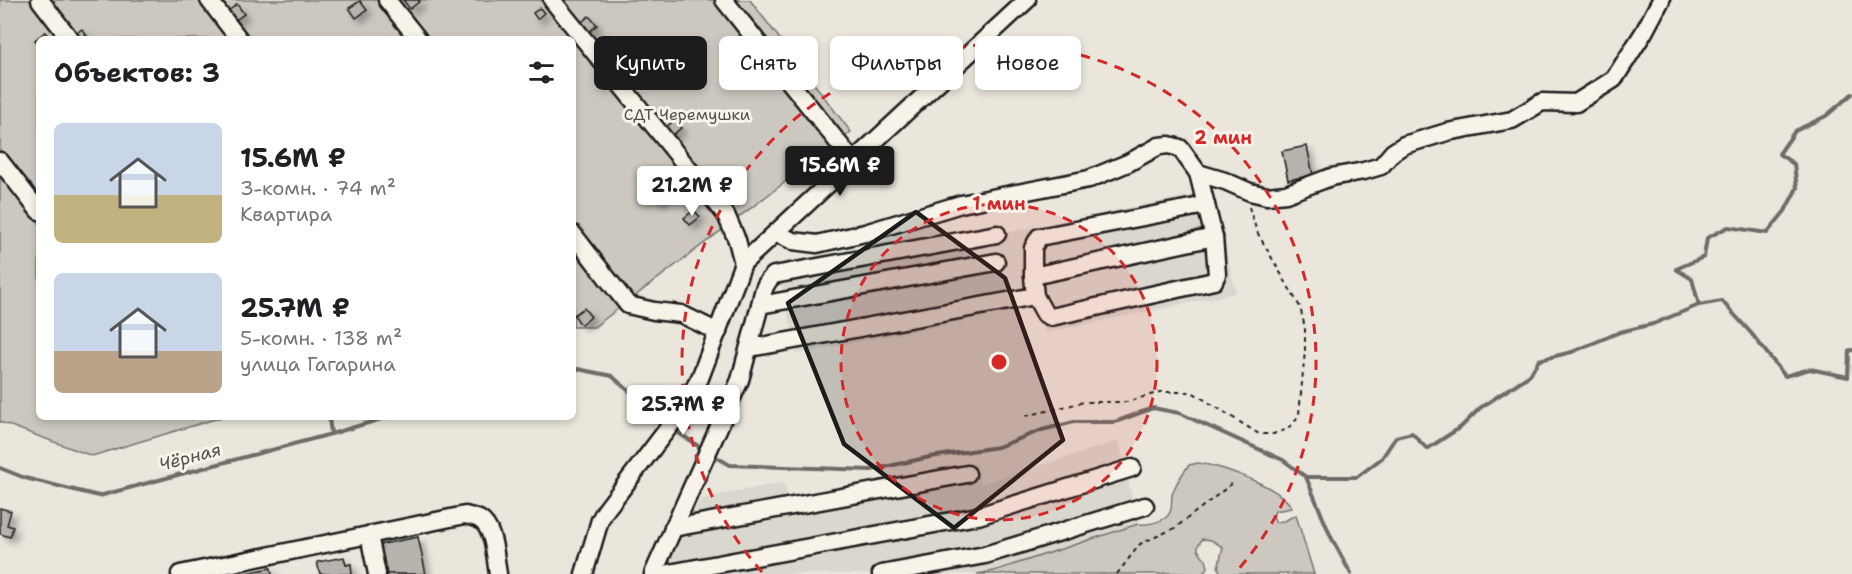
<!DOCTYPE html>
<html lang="ru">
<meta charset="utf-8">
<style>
:root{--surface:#fff;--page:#f2f2f2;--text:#202124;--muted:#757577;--accent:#1c1c1c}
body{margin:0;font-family:"Shantell Sans",sans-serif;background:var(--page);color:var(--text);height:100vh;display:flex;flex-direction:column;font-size:22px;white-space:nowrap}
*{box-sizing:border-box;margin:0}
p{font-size:20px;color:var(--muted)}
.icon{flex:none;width:33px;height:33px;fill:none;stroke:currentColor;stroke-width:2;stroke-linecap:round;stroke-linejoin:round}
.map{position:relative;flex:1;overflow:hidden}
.drawer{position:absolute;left:36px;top:36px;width:540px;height:384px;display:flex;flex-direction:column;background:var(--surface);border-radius:9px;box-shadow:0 3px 9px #0003}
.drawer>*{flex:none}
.top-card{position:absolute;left:594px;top:36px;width:570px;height:54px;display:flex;gap:12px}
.price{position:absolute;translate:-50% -51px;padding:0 14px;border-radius:6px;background:#fff;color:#222;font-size:20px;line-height:39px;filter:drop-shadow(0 2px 3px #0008)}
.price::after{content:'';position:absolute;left:50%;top:36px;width:18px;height:14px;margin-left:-9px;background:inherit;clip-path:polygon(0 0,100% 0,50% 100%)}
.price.current{background:var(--accent);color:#fff}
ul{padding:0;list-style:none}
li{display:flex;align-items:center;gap:18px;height:150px;padding:0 18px}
li span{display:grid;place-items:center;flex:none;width:168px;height:120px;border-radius:9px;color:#555}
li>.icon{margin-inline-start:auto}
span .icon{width:72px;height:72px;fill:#fffc;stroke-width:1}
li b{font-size:26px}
h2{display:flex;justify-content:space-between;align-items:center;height:72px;padding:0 18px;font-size:26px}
.pill{padding:0 21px;border-radius:9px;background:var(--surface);box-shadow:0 3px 9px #0003;font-size:21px;line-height:54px}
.pill.current{background:var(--accent);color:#fff}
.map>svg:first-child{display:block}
</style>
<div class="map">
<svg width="1852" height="574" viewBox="0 0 1852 574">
<defs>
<filter id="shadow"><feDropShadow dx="5.5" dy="5.5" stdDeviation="3" flood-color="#0004"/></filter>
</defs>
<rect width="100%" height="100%" fill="#eae6dc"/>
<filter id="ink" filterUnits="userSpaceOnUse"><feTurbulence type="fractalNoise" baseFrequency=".0167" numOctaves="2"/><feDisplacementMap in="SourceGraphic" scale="12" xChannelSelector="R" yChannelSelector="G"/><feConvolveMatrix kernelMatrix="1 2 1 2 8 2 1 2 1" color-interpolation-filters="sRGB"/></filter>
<g filter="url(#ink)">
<g fill="#dad7ce">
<polygon points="1212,191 1236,293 1045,333 1039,306 797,354 780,278"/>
<polygon points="1119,441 1138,524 994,571 977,574 657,574 682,527 701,499 784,482 788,497 976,465 981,484"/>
</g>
<g fill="#ccc8c0" stroke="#74726e" stroke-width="1.5">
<polygon points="0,0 750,0 851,132 594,327 573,327 573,39 39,39 39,417 222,417 92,456 0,422"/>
<path d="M1198 463C1221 466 1282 487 1292 508L1275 511 1273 516 1275 522 1284 521 1296 515 1314 574H1222L1218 568 1223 547 1211 540 1202 539 1198 546V550L1206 560 1208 567 1202 574C1190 574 1171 571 1160 574H977L994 571 1138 524C1146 525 1165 522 1169 514 1173 508 1171 501 1172 495 1175 484 1182 474 1189 465Z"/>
</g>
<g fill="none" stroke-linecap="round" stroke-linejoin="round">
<g stroke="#6d6c68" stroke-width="4">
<polyline points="1699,305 1692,279 1676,269 1704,257 1707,238 1728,227 1767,233 1785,211 1797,188 1794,164 1779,154 1795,131 1826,116 1852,94"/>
<polyline points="573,368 612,376 665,423"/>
<polyline points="329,417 331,434"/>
<polyline points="673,429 704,450"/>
<polyline points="711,454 730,465 871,470 930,457 998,447 1042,430 1074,422 1115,422 1153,408 1179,413 1283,460 1306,477 1357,477 1382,458 1396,437 1412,433 1427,449 1461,427 1480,408 1530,375 1539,360 1572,352 1620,332 1653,324 1699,305 1722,301 1751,333 1785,376 1810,369 1848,377 1849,351 1852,350"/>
<polyline points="0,468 25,478 99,496 331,434 388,417"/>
<polyline points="1306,477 1331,537 1351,574"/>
</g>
</g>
<g fill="#b6b4ac" stroke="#1c1c1c" stroke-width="1.5" filter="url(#shadow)">
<polygon points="403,0 419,0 420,1 410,9"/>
<polygon points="360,1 367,10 356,18 349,8"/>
<polygon points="237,4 244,14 234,21 227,12"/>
<polygon points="540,8 544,13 537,19 533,13"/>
<polygon points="589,16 597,25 585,35 578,25"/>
<polygon points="82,29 89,39 73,39 71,37"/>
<polygon points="45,32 50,39 39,39 39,46 35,40"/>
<polygon points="625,65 632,73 624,79 617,71"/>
<polygon points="675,120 681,128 670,137 664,129"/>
<polygon points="1307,146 1313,175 1288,180 1282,151"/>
<polygon points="658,181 668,193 658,201 649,189"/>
<polygon points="694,210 700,217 690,225 684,218"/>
<polygon points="584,308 591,317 581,325 574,315"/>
<polygon points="0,508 11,511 7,525 13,527 10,537 0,534"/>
<polygon points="418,537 426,574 384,574 378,545"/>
<polygon points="344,557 346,565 351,564 352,574 320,574 317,562"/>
<polygon points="271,568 272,574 241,574"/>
</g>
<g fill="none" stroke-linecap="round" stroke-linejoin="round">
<g stroke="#1c1c1c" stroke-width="21">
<g id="minor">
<polyline points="40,0 70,39"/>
<polyline points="209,0 239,39"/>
<polyline points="387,0 418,39"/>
<polyline points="552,0 726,215 737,240 743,263"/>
<polyline points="724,0 853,161"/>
<polyline points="0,161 39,211"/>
<polyline points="1198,173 1225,181 1250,192 1267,196 1286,194 1331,177 1364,171 1381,166 1393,152 1404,145 1447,132 1512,120 1542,102 1576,103 1614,79 1644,32 1661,0"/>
<polyline points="776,233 793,241 817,244 865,233 961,204 1089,179 1128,163 1159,146 1169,145 1180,148 1198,173 1214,237 1217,274 1214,281 1051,317 1045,314 1035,296"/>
<polyline points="573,234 628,305 654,311 681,314 718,332"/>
<polyline points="1033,276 1033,248 1039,237 1206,205"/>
<path d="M760 305C763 292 764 283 774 275L997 234"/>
<polyline points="750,348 1035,296 1033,276 1214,237"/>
<polyline points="673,528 967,474"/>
<polyline points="369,535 377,574"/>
<path d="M180 574 465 515C469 516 475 517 479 519 495 528 495 558 498 574"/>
<polyline points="584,574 600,520 605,511 682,410 700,378 743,263 1027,0"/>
<polyline points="653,574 740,380 760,305 996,262"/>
<polyline points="664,574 978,516 1132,468"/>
<polyline points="881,574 985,555 1145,506"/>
</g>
</g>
<g stroke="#1c1c1c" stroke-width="2" stroke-dasharray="4.5 4.5" stroke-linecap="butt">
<polyline points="1026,416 1084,402 1127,402 1160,392 1192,392 1259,434 1273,434 1285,430 1294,423 1299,414 1305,351 1305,328 1300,307 1257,232 1249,207"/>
<polyline points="1117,574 1140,544 1175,528 1234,482"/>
</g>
<use href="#minor" stroke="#f7f3e8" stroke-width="16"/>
</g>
</g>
<path fill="#1c1c1c" fill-opacity="0.2" stroke="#1c1c1c" stroke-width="4.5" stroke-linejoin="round" d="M916 212 1005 278 1063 440 954 528 844 444 788 303Z"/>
<circle cx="999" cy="362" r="158" fill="#d62828" fill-opacity=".12"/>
<g fill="none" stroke="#d62828" stroke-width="3" stroke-dasharray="10 8">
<circle cx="999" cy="362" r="158"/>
<path d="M762 572A317 317 0 1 1 1236 572"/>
</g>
<g text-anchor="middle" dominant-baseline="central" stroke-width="6" stroke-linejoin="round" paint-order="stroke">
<g font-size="16" fill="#51504d" stroke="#f7f3e8">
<text x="687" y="114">СДТ Черемушки</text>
</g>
<g font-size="18" font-style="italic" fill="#52514e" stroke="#f7f3e8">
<text transform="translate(190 457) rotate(-15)">Чёрная</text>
</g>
</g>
<circle cx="999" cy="362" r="9" fill="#d62828" stroke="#f7f3e8" stroke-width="3"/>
<g font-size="18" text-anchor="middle" font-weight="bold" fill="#d62828" stroke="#f7f3e8" stroke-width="6" stroke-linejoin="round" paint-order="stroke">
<text x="1223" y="144">2 мин</text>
<text x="999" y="210">1 мин</text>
</g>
</svg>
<b class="price current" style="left:840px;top:197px">15.6M ₽</b>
<b class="price" style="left:692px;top:217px">21.2M ₽</b>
<b class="price" style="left:683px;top:436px">25.7M ₽</b>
<div class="top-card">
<a class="pill current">Купить</a>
<a class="pill">Снять</a>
<a class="pill">Фильтры</a>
<a class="pill">Новое</a>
</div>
<section class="drawer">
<h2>Объектов: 3<svg class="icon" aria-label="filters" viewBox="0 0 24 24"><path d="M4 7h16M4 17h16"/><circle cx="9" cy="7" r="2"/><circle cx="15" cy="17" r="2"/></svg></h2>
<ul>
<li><span style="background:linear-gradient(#c9d6e8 60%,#c2b280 0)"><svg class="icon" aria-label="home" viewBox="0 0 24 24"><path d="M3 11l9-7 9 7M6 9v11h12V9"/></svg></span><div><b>15.6M ₽</b><p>3-комн. · 74 m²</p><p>Квартира</p></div></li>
<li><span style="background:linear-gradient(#c9d6e8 65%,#b9a48a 0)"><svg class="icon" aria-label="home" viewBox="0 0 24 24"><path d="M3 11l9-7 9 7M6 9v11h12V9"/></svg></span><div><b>25.7M ₽</b><p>5-комн. · 138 m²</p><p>улица Гагарина</p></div></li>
</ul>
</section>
</div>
